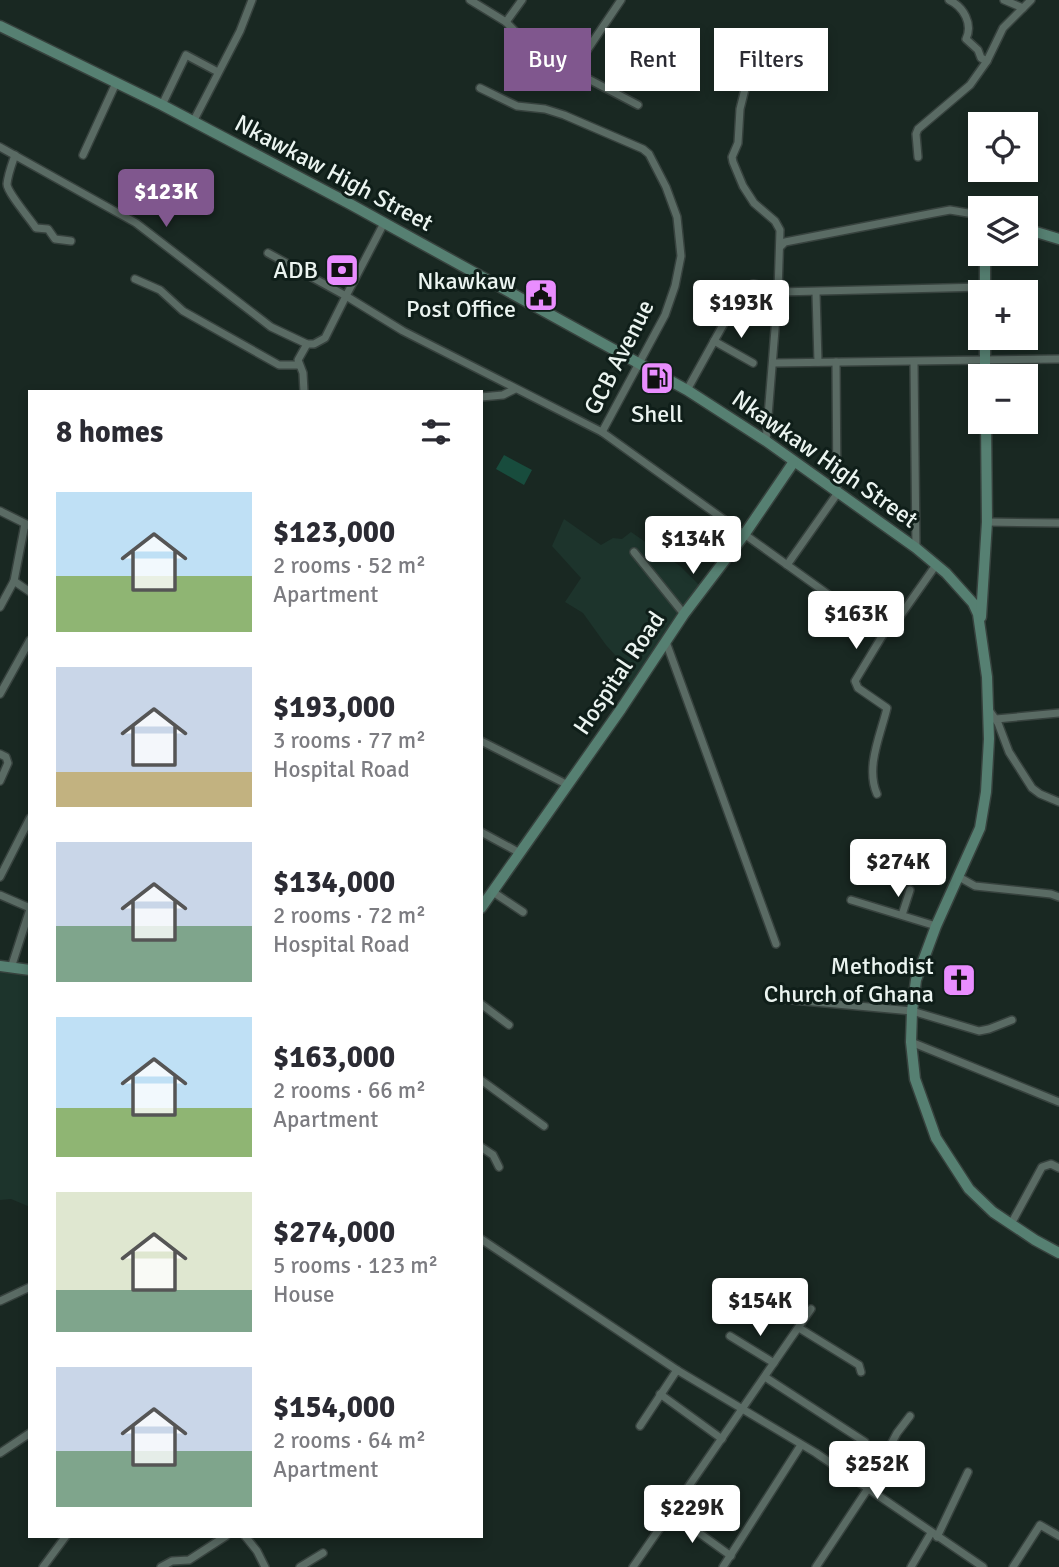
<!DOCTYPE html>
<meta charset="utf-8">
<style>
:root{--surface:#fff;--page:#f7f7f7;--text:#2b2b33;--muted:#7c7c81;--accent:#80578e}
body{margin:0;font-family:Signika,sans-serif;background:var(--page);color:var(--text);height:100vh;display:flex;flex-direction:column;font-size:26px;white-space:nowrap}
*{box-sizing:border-box;margin:0}
p{font-size:23px;color:var(--muted)}
.icon{flex:none;width:38px;height:38px;fill:none;stroke:currentColor;stroke-width:2;stroke-linecap:round;stroke-linejoin:round}
.map{position:relative;flex:1;overflow:hidden}
.drawer{position:absolute;left:28px;top:390px;width:455px;height:1148px;display:flex;flex-direction:column;background:var(--surface);border-radius:0px;box-shadow:0 4px 10px #0003}
.drawer>*{flex:none}
.top-card{position:absolute;left:504px;top:28px;width:450px;height:63px;display:flex;gap:14px}
.controls{position:absolute;left:968px;top:112px;display:grid;gap:14px}
.controls a{display:grid;place-items:center;width:70px;height:70px;border-radius:0px;background:var(--surface);box-shadow:0 4px 10px #0003;font-size:35px}
.price{position:absolute;translate:-50% -60px;padding:0 16px;border-radius:7px;background:#fff;color:#222;font-size:23px;line-height:46px;filter:drop-shadow(0 2px 4px #0008)}
.price::after{content:'';position:absolute;left:50%;top:42px;width:21px;height:16px;margin-left:-10px;background:inherit;clip-path:polygon(0 0,100% 0,50% 100%)}
.price.active{background:var(--accent);color:#fff}
ul{padding:0;list-style:none}
li{display:flex;align-items:center;gap:21px;height:175px;padding:0 28px}
li span{display:grid;place-items:center;flex:none;width:196px;height:140px;border-radius:0px;color:#555}
li>.icon{margin-inline-start:auto}
span .icon{width:84px;height:84px;fill:#fffc;stroke-width:1}
li b{font-size:30px}
h2{display:flex;justify-content:space-between;align-items:center;height:84px;padding:0 28px;font-size:30px}
.chip{padding:0 24px;border-radius:0px;background:var(--surface);box-shadow:0 4px 10px #0003;font-size:24px;line-height:63px}
.chip.active{background:var(--accent);color:#fff}
.map>svg:first-child{display:block}
</style>
<div class="map">
<svg width="1059" height="1567" viewBox="0 0 1059 1567">
<rect width="100%" height="100%" fill="#192822"/>
<g fill="#1d342c">
<polygon points="564,519 601,545 613,538 622,539 631,532 680,566 701,587 632,686 623,675 626,667 606,645 583,613 565,602 581,578 552,546"/>
<polygon points="0,971 30,976 30,1207 11,1199 0,1200"/>
</g>
<polygon fill="#184c3d" points="504,455 532,470 524,485 496,469"/>
<g fill="none" stroke-linecap="round" stroke-linejoin="round">
<g stroke="#37423e" stroke-width="10">
<g id="street">
<polyline points="470,0 506,22 542,59 573,71 638,105"/>
<path d="M949 0C964 7 973 24 966 39L978 50 981 58 987 61"/>
<polyline points="1004,0 1023,8"/>
<polyline points="506,22 522,0"/>
<polyline points="735,36 745,89 740,109 738,143 732,157 733,162 743,186 754,203 775,221 780,230 778,292 766,441"/>
<polyline points="573,71 621,0"/>
<polyline points="480,88 517,106 545,109 564,115 643,149 649,154 666,187 677,217 681,256 675,286 665,315 602,432"/>
<polyline points="162,105 186,55 218,72"/>
<polyline points="193,122 240,31 252,0"/>
<polyline points="0,147 136,223 271,327 307,344 314,344 325,338 346,296 268,253"/>
<path d="M15 155C12 164 8 174 7 184 7 192 30 219 36 228L48 229 55 239 71 241"/>
<polyline points="83,155 116,83"/>
<polyline points="918,157 916,134 918,129 970,85 987,61 1003,28 1031,0"/>
<polyline points="384,223 346,296 403,331 602,432 875,628 884,633 898,619 936,565"/>
<polyline points="781,246 785,242 934,213 950,210 980,215"/>
<polyline points="135,279 160,290 183,311 279,365 299,365"/>
<polyline points="778,292 985,287"/>
<polyline points="816,293 818,362"/>
<polyline points="714,341 753,363"/>
<polyline points="773,363 1059,359"/>
<polyline points="914,363 916,548"/>
<polyline points="687,390 744,287 753,284 779,289"/>
<polyline points="304,392 303,373 298,360 307,344"/>
<polyline points="481,397 503,395 515,389"/>
<polyline points="0,511 28,525"/>
<polyline points="987,522 1059,523"/>
<polyline points="634,552 684,614"/>
<polyline points="787,565 837,494 836,362"/>
<polyline points="14,581 30,592"/>
<polyline points="0,607 14,581 25,524"/>
<polyline points="666,642 776,944"/>
<polyline points="0,694 30,640"/>
<polyline points="989,710 998,723 1009,752 1032,788 1040,794 1059,802"/>
<polyline points="996,719 1059,713"/>
<polyline points="481,741 568,785"/>
<polyline points="0,754 6,757 8,763 0,781"/>
<path d="M877 794C865 767 881 734 887 708L858 688 855 681 884 633"/>
<polyline points="481,832 520,853"/>
<polyline points="0,877 30,818"/>
<polyline points="959,877 975,886 1051,894 1059,897"/>
<polyline points="493,892 523,912"/>
<polyline points="0,895 30,908"/>
<polyline points="851,900 936,926"/>
<polyline points="902,915 910,890"/>
<polyline points="11,968 30,909"/>
<polyline points="782,999 912,1011 979,1031 989,1029 1012,1020"/>
<polyline points="481,1004 509,1025"/>
<polyline points="911,1042 1059,1102"/>
<polyline points="481,1080 544,1126"/>
<polyline points="481,1147 493,1155 499,1167"/>
<polyline points="1011,1224 1042,1167 1051,1164 1059,1168"/>
<polyline points="481,1239 677,1370 816,1453 983,1567"/>
<polyline points="0,1301 30,1287"/>
<polyline points="799,1328 859,1365 861,1372"/>
<polyline points="730,1336 774,1363"/>
<polyline points="765,1377 865,1442"/>
<polyline points="660,1394 722,1439"/>
<polyline points="640,1426 677,1370"/>
<polyline points="0,1453 30,1433"/>
<polyline points="670,1512 731,1556"/>
<polyline points="245,1536 257,1551 265,1567"/>
<polyline points="937,1537 968,1472"/>
<polyline points="43,1567 66,1536"/>
<polyline points="161,1567 172,1561 189,1560 226,1536"/>
<polyline points="300,1567 323,1553"/>
<polyline points="633,1567 811,1309"/>
<polyline points="723,1567 801,1445"/>
<polyline points="816,1567 867,1490 897,1433 910,1416"/>
<polyline points="911,1567 931,1533"/>
<polyline points="1013,1567 1040,1525 1059,1536"/>
</g>
</g>
<g stroke="#37423e" stroke-width="13">
<g id="secondary">
<polyline points="0,26 162,105 350,204 687,390 766,441 916,548 946,573 973,603 978,614 987,677 989,739 986,792 980,828 936,926 916,980 912,1011 911,1042 915,1079 936,1138 969,1189 993,1212 1035,1240 1059,1253"/>
<polyline points="1026,229 1059,239"/>
<polyline points="985,292 985,254"/>
<polyline points="985,338 985,376"/>
<polyline points="981,617 987,522 986,422"/>
<polyline points="481,908 621,709 684,614 744,535 793,463"/>
<polyline points="0,966 30,970"/>
</g>
</g>
<use href="#street" stroke="#5a6b64" stroke-width="7"/>
<use href="#secondary" stroke="#568072" stroke-width="10"/>
</g>
<defs>
<g id="bank-square" transform="scale(1.75)"><rect x="-9" y="-9" width="18" height="18" rx="4" fill="#e98dfe" stroke="#0f1e19"/><path d="M-6-4H6V4H-6ZM0-2.3a2.3 2.3 0 1 0 0 4.6a2.3 2.3 0 1 0 0-4.6Z" fill="#111"/></g>
<g id="civic-square" transform="scale(1.75)"><rect x="-9" y="-9" width="18" height="18" rx="4" fill="#e98dfe" stroke="#0f1e19"/><path d="M-.6-6.5H3V-4.5H.6V-3L4-1V1h2V6H-6V1h2V-1L-.6-3ZM-1.2 2.5V6h2.4V2.5Z" fill="#111"/></g>
<g id="fuel-square" transform="scale(1.75)"><rect x="-9" y="-9" width="18" height="18" rx="4" fill="#e98dfe" stroke="#0f1e19"/><path d="M-5.5-6h7V0h2V4h1.3V-2.5L3-4.5l.8-.8L6-3V5H2.5V1h-1V6h-7ZM-4.2-4.7v3.2H.2V-4.7Z" fill="#111"/></g>
<g id="church-square" transform="scale(1.75)"><rect x="-9" y="-9" width="18" height="18" rx="4" fill="#e98dfe" stroke="#0f1e19"/><path d="M-1.2-6h2.4v3.5h3.3v2.4h-3.3V6h-2.4V-.1h-3.3v-2.4h3.3Z" fill="#111"/></g>
</defs>
<g fill-rule="evenodd">
<use href="#bank-square" x="342" y="270"/>
<use href="#civic-square" x="541" y="295"/>
<use href="#fuel-square" x="657" y="378"/>
<use href="#church-square" x="959" y="980"/>
</g>
<g text-anchor="middle" dominant-baseline="central" stroke-width="6" stroke-linejoin="round" paint-order="stroke">
<g font-size="24" fill="#ebf4f0" stroke="#0f1e19">
<text transform="translate(334 173) rotate(28)">Nkawkaw High Street</text>
<text transform="translate(619 357) rotate(-63)">GCB Avenue</text>
<text transform="translate(825 459) rotate(35)">Nkawkaw High Street</text>
<text transform="translate(619 673) rotate(-56)">Hospital Road</text>
</g>
<g font-size="24" fill="#ebf4f0" stroke="#0f1e19" text-anchor="end">
<text x="318" y="270">ADB</text>
<text x="516" y="281">Nkawkaw<tspan x="516" dy="28">Post Office</tspan></text>
<text x="657" y="414" text-anchor="middle">Shell</text>
<text x="934" y="966">Methodist<tspan x="934" dy="28">Church of Ghana</tspan></text>
</g>
</g>
</svg>
<div class="controls">
<a><svg class="icon" aria-label="locate" viewBox="0 0 24 24"><circle cx="12" cy="12" r="6"/><path d="M12 2v4M12 18v4M2 12h4M18 12h4"/></svg></a>
<a><svg class="icon" aria-label="layers" viewBox="0 0 24 24"><path d="M12 4l9 5-9 5-9-5zM3 14l9 5 9-5"/></svg></a>
<a>+</a>
<a>−</a>
</div>
<b class="price active" style="left:166px;top:229px">$123K</b>
<b class="price" style="left:741px;top:340px">$193K</b>
<b class="price" style="left:693px;top:576px">$134K</b>
<b class="price" style="left:856px;top:651px">$163K</b>
<b class="price" style="left:898px;top:899px">$274K</b>
<b class="price" style="left:760px;top:1338px">$154K</b>
<b class="price" style="left:877px;top:1501px">$252K</b>
<b class="price" style="left:692px;top:1545px">$229K</b>
<div class="top-card">
<a class="chip active">Buy</a>
<a class="chip">Rent</a>
<a class="chip">Filters</a>
</div>
<section class="drawer">
<h2>8 homes<svg class="icon" aria-label="filters" viewBox="0 0 24 24"><path d="M4 7h16M4 17h16"/><circle cx="9" cy="7" r="2"/><circle cx="15" cy="17" r="2"/></svg></h2>
<ul>
<li><span style="background:linear-gradient(#bfe0f5 60%,#8fb573 0)"><svg class="icon" aria-label="home" viewBox="0 0 24 24"><path d="M3 11l9-7 9 7M6 9v11h12V9"/></svg></span><div><b>$123,000</b><p>2 rooms · 52 m²</p><p>Apartment</p></div></li>
<li><span style="background:linear-gradient(#c9d6e8 75%,#c2b280 0)"><svg class="icon" aria-label="home" viewBox="0 0 24 24"><path d="M3 11l9-7 9 7M6 9v11h12V9"/></svg></span><div><b>$193,000</b><p>3 rooms · 77 m²</p><p>Hospital Road</p></div></li>
<li><span style="background:linear-gradient(#c9d6e8 60%,#7fa58c 0)"><svg class="icon" aria-label="home" viewBox="0 0 24 24"><path d="M3 11l9-7 9 7M6 9v11h12V9"/></svg></span><div><b>$134,000</b><p>2 rooms · 72 m²</p><p>Hospital Road</p></div></li>
<li><span style="background:linear-gradient(#bfe0f5 65%,#8fb573 0)"><svg class="icon" aria-label="home" viewBox="0 0 24 24"><path d="M3 11l9-7 9 7M6 9v11h12V9"/></svg></span><div><b>$163,000</b><p>2 rooms · 66 m²</p><p>Apartment</p></div></li>
<li><span style="background:linear-gradient(#dfe7d0 70%,#7fa58c 0)"><svg class="icon" aria-label="home" viewBox="0 0 24 24"><path d="M3 11l9-7 9 7M6 9v11h12V9"/></svg></span><div><b>$274,000</b><p>5 rooms · 123 m²</p><p>House</p></div></li>
<li><span style="background:linear-gradient(#c9d6e8 60%,#7fa58c 0)"><svg class="icon" aria-label="home" viewBox="0 0 24 24"><path d="M3 11l9-7 9 7M6 9v11h12V9"/></svg></span><div><b>$154,000</b><p>2 rooms · 64 m²</p><p>Apartment</p></div></li>
</ul>
</section>
</div>
